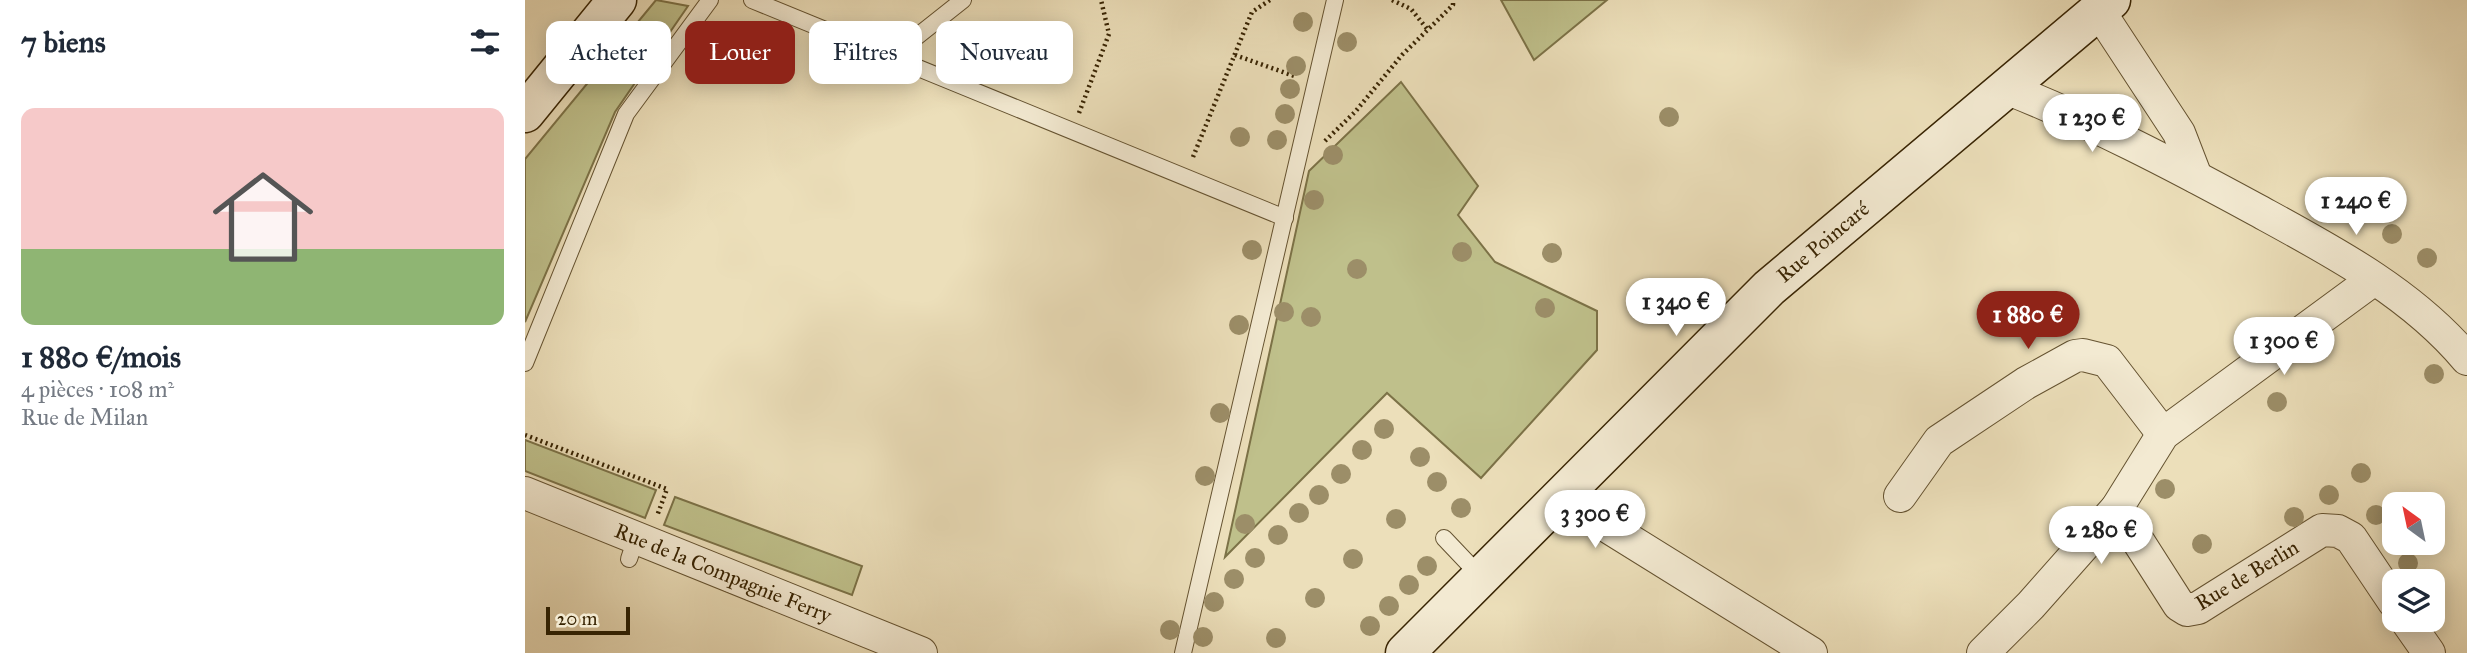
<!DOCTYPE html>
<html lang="fr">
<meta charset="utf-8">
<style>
:root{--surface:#fff;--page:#f6f6f7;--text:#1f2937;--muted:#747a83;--line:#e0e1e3;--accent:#8f2418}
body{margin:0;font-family:"IM FELL Great Primer",serif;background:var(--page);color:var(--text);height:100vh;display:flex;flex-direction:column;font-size:26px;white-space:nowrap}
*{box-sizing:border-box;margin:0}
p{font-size:23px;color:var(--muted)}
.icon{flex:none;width:38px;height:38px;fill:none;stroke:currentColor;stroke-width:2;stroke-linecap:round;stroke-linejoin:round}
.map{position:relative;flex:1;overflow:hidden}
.panel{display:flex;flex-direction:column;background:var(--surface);width:525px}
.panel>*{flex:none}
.guide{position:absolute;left:21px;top:21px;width:665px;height:63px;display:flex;gap:14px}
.needle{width:46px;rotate:327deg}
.tools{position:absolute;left:1857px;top:492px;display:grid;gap:14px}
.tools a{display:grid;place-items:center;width:63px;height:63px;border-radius:14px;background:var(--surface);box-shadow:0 4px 18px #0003;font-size:35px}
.scale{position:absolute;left:21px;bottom:18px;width:84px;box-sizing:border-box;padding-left:7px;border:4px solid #382403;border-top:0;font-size:19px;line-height:24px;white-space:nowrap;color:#382403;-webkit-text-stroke:5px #f3ead2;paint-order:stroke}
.price{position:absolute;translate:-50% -60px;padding:0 16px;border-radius:24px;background:#fff;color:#222;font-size:23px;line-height:46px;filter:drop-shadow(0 2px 4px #0008)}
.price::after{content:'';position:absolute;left:50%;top:42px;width:21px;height:16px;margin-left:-10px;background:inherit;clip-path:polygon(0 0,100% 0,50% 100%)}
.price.current{background:var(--accent);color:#fff}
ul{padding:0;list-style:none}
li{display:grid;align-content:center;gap:14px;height:371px;padding:0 21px}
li+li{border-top:2px solid var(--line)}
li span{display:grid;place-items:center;height:217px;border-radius:14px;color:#555}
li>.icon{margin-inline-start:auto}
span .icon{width:126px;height:126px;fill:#fffc;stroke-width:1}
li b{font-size:30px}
h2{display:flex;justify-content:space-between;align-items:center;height:84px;padding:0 21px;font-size:30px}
.chip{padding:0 24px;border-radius:14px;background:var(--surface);box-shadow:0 4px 18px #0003;font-size:24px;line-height:63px}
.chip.current{background:var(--accent);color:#fff}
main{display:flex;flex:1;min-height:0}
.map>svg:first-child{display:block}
</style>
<main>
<section class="panel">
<h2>7 biens<svg class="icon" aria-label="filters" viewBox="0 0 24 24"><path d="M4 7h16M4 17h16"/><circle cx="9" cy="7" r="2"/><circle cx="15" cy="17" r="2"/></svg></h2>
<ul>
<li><span style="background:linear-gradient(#f6c9c9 65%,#8fb573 0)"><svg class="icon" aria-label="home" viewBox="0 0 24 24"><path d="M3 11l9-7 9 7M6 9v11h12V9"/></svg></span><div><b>1 880 €/mois</b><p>4 pièces · 108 m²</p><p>Rue de Milan</p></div></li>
</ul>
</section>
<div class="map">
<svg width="1942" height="653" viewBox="0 0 1942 653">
<rect width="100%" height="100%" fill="#ecdfba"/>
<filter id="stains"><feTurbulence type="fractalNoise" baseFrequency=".00286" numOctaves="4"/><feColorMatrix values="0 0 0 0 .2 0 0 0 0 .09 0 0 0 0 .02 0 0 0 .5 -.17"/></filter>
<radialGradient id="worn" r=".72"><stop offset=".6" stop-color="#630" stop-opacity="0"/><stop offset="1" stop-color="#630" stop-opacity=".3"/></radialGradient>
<g fill="#bfc08b" stroke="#7c7247" stroke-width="2">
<polygon points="131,0 163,6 90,112 0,322 0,159"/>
<polygon points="976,0 1082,0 1009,60"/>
<polygon points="876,82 953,186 933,215 970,262 1072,311 1072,350 956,478 862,393 700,557 784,171"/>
<polygon points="0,440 131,490 120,518 0,471"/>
<polygon points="150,497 337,566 327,595 139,525"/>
</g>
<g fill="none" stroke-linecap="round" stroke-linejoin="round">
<g stroke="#655331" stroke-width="18">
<g id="lane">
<polyline points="227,0 760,218"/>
<polyline points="366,57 438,0"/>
<polyline points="0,363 101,114 185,0"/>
<polyline points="919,538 956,577"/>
<polyline points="104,559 111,538"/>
<polyline points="658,653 810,0"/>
</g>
</g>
<g stroke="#655331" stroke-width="34">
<g id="street">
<polyline points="1574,11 1654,133 1671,177"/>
<path d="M1481 88C1567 122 1649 165 1730 209 1805 250 1886 292 1942 359"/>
<polyline points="0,493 396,653"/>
<polyline points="1375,496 1414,441 1501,383 1550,356 1558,355 1582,361 1638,434"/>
<polyline points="1035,497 1286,653"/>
<polyline points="1592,508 1654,605 1662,610 1673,608 1797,530 1813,531 1826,538 1869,602"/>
<polyline points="1881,620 1904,653"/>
<polyline points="1458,653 1506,605 1592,508 1638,434 1849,279"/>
</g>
</g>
<g stroke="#382403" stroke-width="41">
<g id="secondary">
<polyline points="0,113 92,0"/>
<polyline points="880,653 1244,288 1586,0"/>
</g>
</g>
<g stroke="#382403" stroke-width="4.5" stroke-dasharray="2 3.5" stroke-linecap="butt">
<polyline points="867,0 886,9 903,30"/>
<polyline points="710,55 772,77"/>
<polyline points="554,113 584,34 576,0"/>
<polyline points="800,141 830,112 877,55 928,5 928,0"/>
<polyline points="668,157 727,12 745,0"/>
<polyline points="0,435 142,489 132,516"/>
</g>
<use href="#lane" stroke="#f3ead2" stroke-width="16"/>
<use href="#street" stroke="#f3ead2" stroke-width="32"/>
<use href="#secondary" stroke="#f3ead2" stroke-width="38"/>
</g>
<g fill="#9c8e68">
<circle cx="778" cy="22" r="10"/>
<circle cx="822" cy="42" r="10"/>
<circle cx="508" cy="51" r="10"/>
<circle cx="771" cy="66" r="10"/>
<circle cx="765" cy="89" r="10"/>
<circle cx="760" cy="114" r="10"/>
<circle cx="1144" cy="117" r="10"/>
<circle cx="715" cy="137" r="10"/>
<circle cx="752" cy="140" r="10"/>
<circle cx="808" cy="155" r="10"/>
<circle cx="789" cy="200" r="10"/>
<circle cx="1813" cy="201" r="10"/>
<circle cx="1833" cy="215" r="10"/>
<circle cx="1867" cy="234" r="10"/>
<circle cx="727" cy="250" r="10"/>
<circle cx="937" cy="252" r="10"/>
<circle cx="1027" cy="253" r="10"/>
<circle cx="1902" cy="258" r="10"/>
<circle cx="832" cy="269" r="10"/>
<circle cx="1020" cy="308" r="10"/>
<circle cx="759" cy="312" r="10"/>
<circle cx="786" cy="317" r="10"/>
<circle cx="714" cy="325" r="10"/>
<circle cx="1909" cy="374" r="10"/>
<circle cx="1752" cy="402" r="10"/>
<circle cx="695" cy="413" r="10"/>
<circle cx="859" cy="429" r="10"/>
<circle cx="837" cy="450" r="10"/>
<circle cx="895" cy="457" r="10"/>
<circle cx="1836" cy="473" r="10"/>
<circle cx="816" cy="474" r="10"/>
<circle cx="680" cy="476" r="10"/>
<circle cx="912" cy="482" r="10"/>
<circle cx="1640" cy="489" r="10"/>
<circle cx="794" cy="495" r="10"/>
<circle cx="1804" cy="495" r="10"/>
<circle cx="936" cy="508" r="10"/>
<circle cx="774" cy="513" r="10"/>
<circle cx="1851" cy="515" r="10"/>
<circle cx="1769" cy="517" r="10"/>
<circle cx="871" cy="519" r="10"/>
<circle cx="720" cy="524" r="10"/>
<circle cx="753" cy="535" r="10"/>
<circle cx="1677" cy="544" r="10"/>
<circle cx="730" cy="558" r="10"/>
<circle cx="828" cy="559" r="10"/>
<circle cx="1883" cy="563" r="10"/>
<circle cx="902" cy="566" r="10"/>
<circle cx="709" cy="579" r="10"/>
<circle cx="884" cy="585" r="10"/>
<circle cx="790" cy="598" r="10"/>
<circle cx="689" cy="602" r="10"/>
<circle cx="864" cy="606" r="10"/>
<circle cx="845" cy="626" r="10"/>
<circle cx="645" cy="630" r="10"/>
<circle cx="678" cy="637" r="10"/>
<circle cx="751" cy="638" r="10"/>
</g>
<g text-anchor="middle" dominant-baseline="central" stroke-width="7" stroke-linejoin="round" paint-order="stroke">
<g font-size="21" fill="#382403" stroke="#f3ead2">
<text transform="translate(1298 242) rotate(-40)">Rue Poincaré</text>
<text transform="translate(198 573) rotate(22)">Rue de la Compagnie Ferry</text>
<text transform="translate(1722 575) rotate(-31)">Rue de Berlin</text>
</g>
</g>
<rect width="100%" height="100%" filter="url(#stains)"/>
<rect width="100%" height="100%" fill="url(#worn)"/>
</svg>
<div class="tools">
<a><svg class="needle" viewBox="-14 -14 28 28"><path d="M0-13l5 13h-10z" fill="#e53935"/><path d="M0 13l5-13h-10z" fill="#747a83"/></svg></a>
<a><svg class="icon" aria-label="layers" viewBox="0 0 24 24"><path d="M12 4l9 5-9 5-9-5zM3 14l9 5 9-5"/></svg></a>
</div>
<div class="scale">20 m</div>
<b class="price" style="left:1567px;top:154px">1 230 €</b>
<b class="price" style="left:1831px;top:237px">1 240 €</b>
<b class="price" style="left:1151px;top:338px">1 340 €</b>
<b class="price current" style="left:1503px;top:351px">1 880 €</b>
<b class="price" style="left:1759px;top:377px">1 300 €</b>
<b class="price" style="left:1070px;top:550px">3 300 €</b>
<b class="price" style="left:1576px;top:566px">2 280 €</b>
<div class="guide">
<a class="chip">Acheter</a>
<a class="chip current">Louer</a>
<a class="chip">Filtres</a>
<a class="chip">Nouveau</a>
</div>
</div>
</main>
